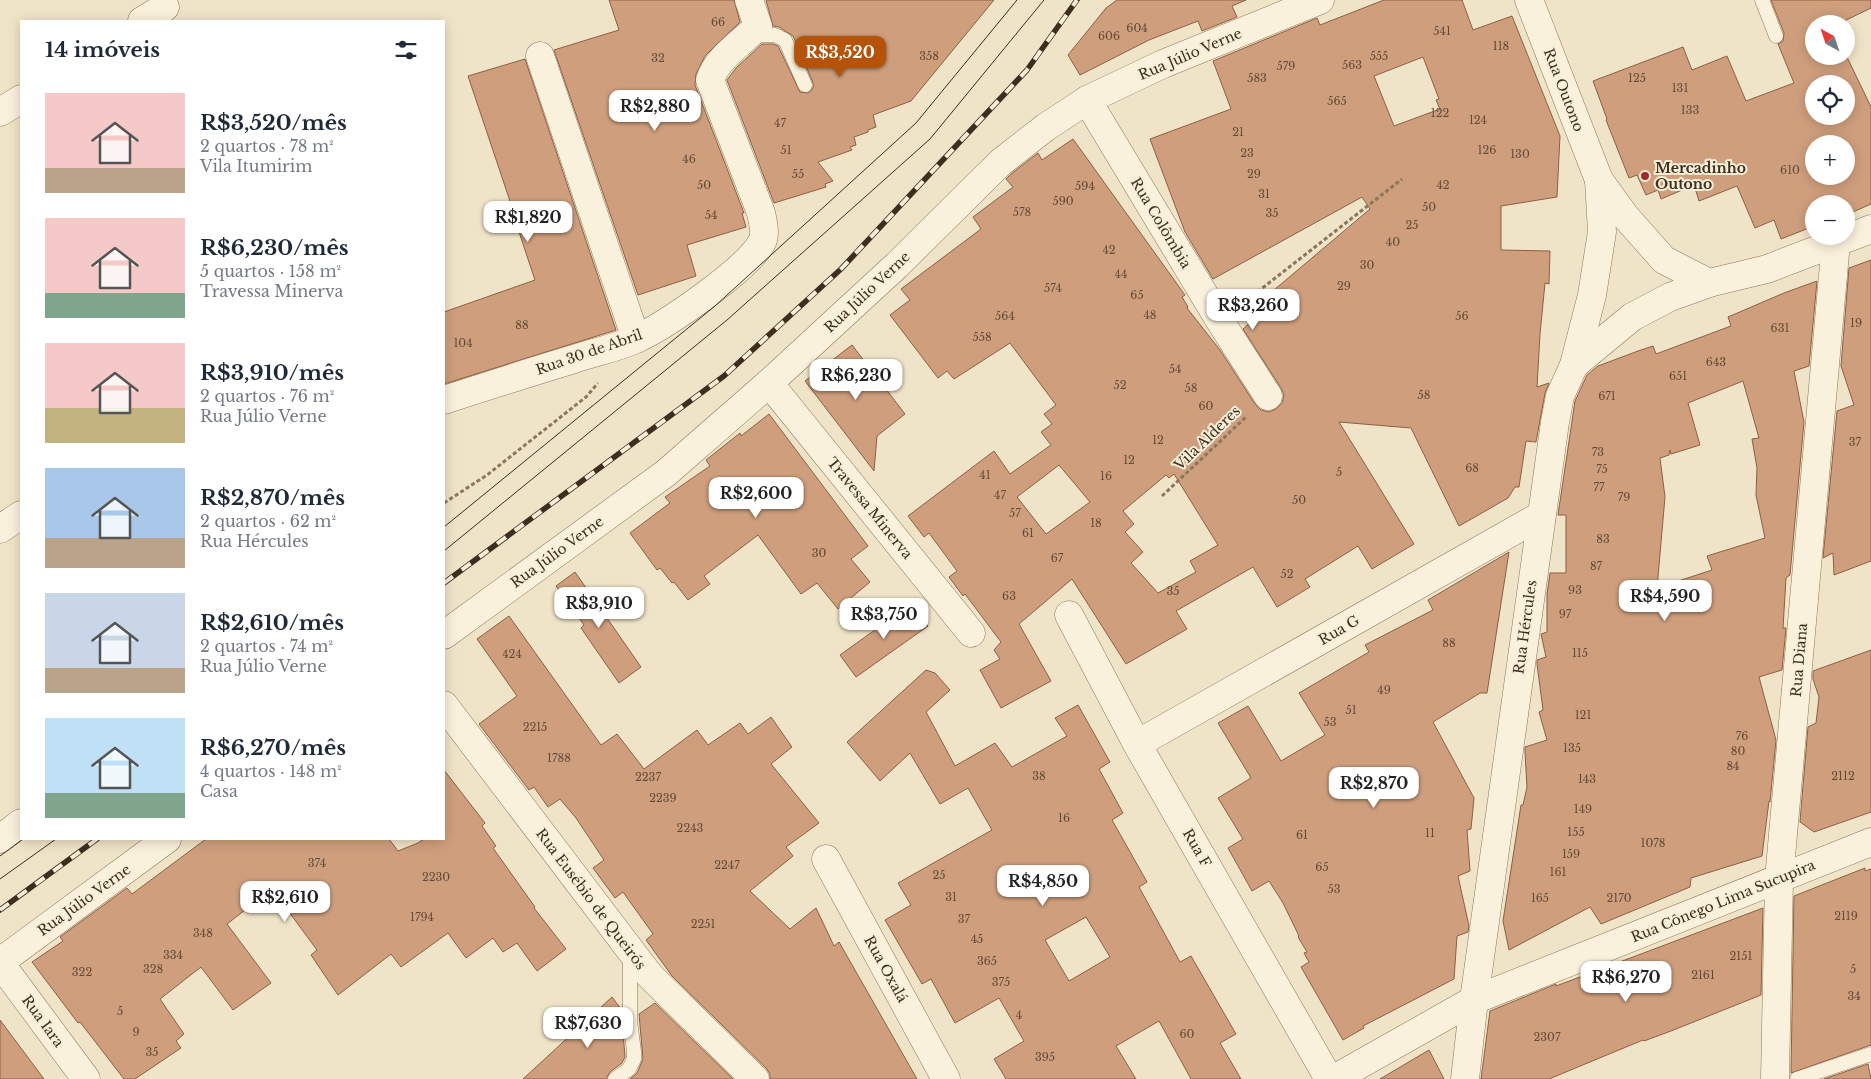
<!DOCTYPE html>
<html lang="pt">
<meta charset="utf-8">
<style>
:root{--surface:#fff;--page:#f2f2f3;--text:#1f2937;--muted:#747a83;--accent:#b45309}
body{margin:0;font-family:"Libre Baskerville",serif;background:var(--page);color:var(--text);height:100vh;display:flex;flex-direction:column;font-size:19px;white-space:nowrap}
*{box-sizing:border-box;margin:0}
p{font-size:16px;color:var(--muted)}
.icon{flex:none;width:28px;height:28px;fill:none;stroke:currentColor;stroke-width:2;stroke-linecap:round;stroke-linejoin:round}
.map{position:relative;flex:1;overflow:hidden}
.details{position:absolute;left:20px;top:20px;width:425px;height:820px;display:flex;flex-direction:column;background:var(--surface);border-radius:0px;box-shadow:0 2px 12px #0003}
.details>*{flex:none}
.needle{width:32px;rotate:320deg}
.controls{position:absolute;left:1805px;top:15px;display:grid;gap:10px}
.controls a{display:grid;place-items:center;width:50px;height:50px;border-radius:50%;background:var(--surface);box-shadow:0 2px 12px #0003;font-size:25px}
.price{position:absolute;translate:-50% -42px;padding:0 11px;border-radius:10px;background:#fff;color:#222;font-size:16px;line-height:32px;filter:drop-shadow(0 1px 2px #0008)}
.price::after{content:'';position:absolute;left:50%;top:30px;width:15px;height:11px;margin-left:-8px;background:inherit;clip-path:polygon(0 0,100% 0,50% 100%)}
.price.active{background:var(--accent);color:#fff}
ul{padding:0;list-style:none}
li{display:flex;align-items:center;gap:15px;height:125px;padding:0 25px}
li span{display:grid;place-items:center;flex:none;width:140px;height:100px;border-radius:0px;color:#555}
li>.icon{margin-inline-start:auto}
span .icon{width:60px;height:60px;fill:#fffc;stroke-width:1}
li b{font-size:21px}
h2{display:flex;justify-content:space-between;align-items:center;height:60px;padding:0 25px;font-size:21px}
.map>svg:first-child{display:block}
</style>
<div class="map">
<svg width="1871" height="1079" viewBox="0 0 1871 1079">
<rect width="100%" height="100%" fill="#f0e4c8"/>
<g fill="#cf9f7d" stroke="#8d5f41" fill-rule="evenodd">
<polygon points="609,0 734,0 740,22 705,56 696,74 695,85 744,213 742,213 746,227 687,245 696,276 638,295 554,50 619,30"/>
<polygon points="766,0 994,0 911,101 873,115 876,127 868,130 868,132 854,137 856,145 850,147 852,150 818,162 833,181 825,184 826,187 774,203 727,80 736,68 762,44 773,44 778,46 800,92 808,93 812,90 814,85 793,36 779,27 773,26"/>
<polygon points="1117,0 1246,0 1232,6 1237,17 1202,31 1198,21 1149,40 1080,75 1068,55 1106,8"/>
<path d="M1384 0H1462L1473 30 1512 16 1560 136 1557 197 1501 206V250L1550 251 1549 284 1545 283 1540 334 1537 387 1549 383 1545 393 1536 442 1526 441 1519 487H1515L1508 498 1459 526 1411 428 1339 422 1414 544 1372 569 1358 546 1305 579 1310 587 1277 607 1253 567 1176 611 1187 629 1126 664 1072 579 1019 624 1051 681 1001 708 980 670 1000 659 994 650 1001 642 965 594 963 596 949 577 957 571 929 533 924 537 908 516 994 451 1010 474 1051 445 1041 432 1052 424 1044 414 1056 405 1010 343 954 379 947 371 938 378 890 315 910 300 901 289 981 229 973 217 1013 187 1006 179 1011 174 1038 153 1042 160 1073 139 1185 295 1182 297 1188 307 1187 308 1220 350 1255 404 1261 410 1269 412 1276 409 1282 403 1284 395 1281 388 1243 329 1267 308 1261 301 1370 209 1362 197 1213 279 1185 232 1150 139 1231 109 1213 61 1317 18 1320 25ZM1423 57 1439 99 1436 100 1440 109 1394 126 1374 76ZM1059 465 1090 502 1046 534 1017 497ZM1174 474 1218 545 1190 561 1196 572 1158 593 1131 563 1143 552 1125 532 1134 524 1123 511 1166 475 1169 478Z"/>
<path d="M1771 0H1871V8L1838 24H1814V56H1846V55L1871 107V204L1846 215V204H1814V226L1781 239 1774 220 1755 228 1737 186 1699 201 1694 185 1661 199 1658 190 1646 195 1637 175 1629 178 1606 120 1607 119 1593 81 1683 47 1692 70 1727 56 1746 101 1794 83 1778 44 1783 41 1784 33ZM1814 84H1846V116H1814ZM1814 144H1846V176H1814Z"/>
<polygon points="525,59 616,330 444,384 444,312 535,280 516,223 517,222 468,76"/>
<polygon points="1871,260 1871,561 1834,575 1833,553 1823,558 1837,411 1854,405 1841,366 1849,268"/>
<path d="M1817 281 1809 366 1794 371 1804 422 1790 575 1786 578 1783 628H1786L1782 670 1759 677 1776 740 1770 802 1769 801 1762 856 1691 878 1690 887 1601 924 1590 907 1509 950 1503 921 1521 805H1523L1527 787 1525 752V747L1547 740 1539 712 1543 710 1537 664V660L1546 657 1541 634 1547 632V594L1550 573H1566V515H1558L1575 401 1587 375 1598 366 1638 351 1653 346 1656 354 1731 326 1728 317 1784 293ZM1743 381 1759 438 1752 439 1757 468 1756 495 1765 538 1707 556 1712 570 1657 588 1665 497 1660 458 1669 455 1670 450 1671 454 1700 445 1688 403Z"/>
<polygon points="852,345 905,414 877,436 874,471 805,381"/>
<polygon points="769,414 868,546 851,559 870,582 838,609 817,583 801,594 758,535 704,576 710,584 688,600 674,582 672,583 660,568 657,570 630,533 670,503 665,497 710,466 706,460 740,433 741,436"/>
<polygon points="1509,552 1487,693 1480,693 1433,722 1474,798 1471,829 1467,830 1470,871 1458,876 1469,926 1468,932 1457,936 1454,979 1363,1026 1364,1028 1343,1040 1301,967 1309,962 1304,953 1307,952 1298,937 1299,936 1283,903 1269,881 1252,891 1228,848 1243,839 1218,798 1251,778 1218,723 1248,706 1281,761 1325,735 1299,693 1369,652 1365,645 1433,610 1428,600"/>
<polygon points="575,572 641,667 619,683 581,628 584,625 556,586"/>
<polygon points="911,604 928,626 856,677 840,655"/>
<polygon points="509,616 601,745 617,734 644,769 697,730 708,745 740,723 748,734 771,717 792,747 771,764 819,823 786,847 793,856 750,891 790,929 816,908 834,946 839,942 917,1079 770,1079 770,1074 766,1068 672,976 646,940 653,934 623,892 615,898 593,868 604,860 576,818 560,799 548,807 534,787 529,790 479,724 517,696 477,639"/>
<polygon points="1871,650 1871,812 1814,832 1800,822 1808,727 1816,723 1819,697 1813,679 1813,671"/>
<path d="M926 670 935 673 950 690 926 712 955 766 995 743 1012 767 1067 736 1055 718 1078 705 1110 762 1099 769 1123 813 1112 820 1147 882 1139 887 1180 962 1191 956 1236 1034 1220 1043 1241 1079H1191L1159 1021 1116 1046 1136 1079H1006L994 1059 1024 1041 999 998 955 1023 931 979 922 984 885 920 911 905 898 883 992 830 968 788 940 804 910 753 880 781 847 742ZM1086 917 1110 957 1069 981 1045 940Z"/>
<polygon points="444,770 485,823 482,826 496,846 493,848 535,907 534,908 566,949 537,971 517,943 503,952 493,938 466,958 448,933 401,967 391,954 338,995 311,955 317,950 272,889 227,924 271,983 233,1010 201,967 160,999 184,1034 176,1041 181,1048 135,1079 124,1079 80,1022 78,1023 32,962 63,941 60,937 127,888 132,894 206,839 389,839 398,851 418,843 424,839 444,839"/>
<polygon points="1865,868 1865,871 1871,869 1871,1045 1791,1073 1794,896"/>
<polygon points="1763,908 1761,995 1671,1031 1644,1041 1643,1040 1549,1079 1481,1079 1490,1011 1556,984 1556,986"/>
<polygon points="612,997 621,1009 625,1057 622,1063 610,1072 606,1079 523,1079"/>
<polygon points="655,1003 733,1079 630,1079 637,1073 643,1059 639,1014"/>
<polygon points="0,1020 44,1079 0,1079"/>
<polygon points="1429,1050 1444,1079 1380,1079"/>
<polygon points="1868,1064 1871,1079 1824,1079"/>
</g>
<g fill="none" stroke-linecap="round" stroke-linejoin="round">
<g stroke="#8d765c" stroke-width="15">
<g id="service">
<polyline points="1762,0 1776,36"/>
<polyline points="749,36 775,35 785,40 805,85"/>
<polyline points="615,1079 629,1069 634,1059 634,1051 630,1021 630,956"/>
<polyline points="1797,1079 1871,1054"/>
</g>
</g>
<g stroke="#8d765c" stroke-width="29">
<g id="minor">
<polyline points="1529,0 1599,180 1625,216 1664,260 1709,283 1767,269 1871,229"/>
<polyline points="142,21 165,7"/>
<polyline points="540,56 636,339"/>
<polyline points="1087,100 1220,321 1268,396"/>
<polyline points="0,112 21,99"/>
<polyline points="1574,365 1632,317 1670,297 1709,283"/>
<polyline points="769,383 971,633"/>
<path d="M444 400C487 386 531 372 574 359 594 352 617 348 636 339 665 326 748 269 762 242 766 234 763 222 761 213L710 80C717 58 742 43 758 26L749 0"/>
<polyline points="0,529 21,515"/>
<polyline points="1069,615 1137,744 1329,1079"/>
<polyline points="444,635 666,473 769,383 897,265 1001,162 1046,127 1087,100 1163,64 1320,0"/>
<polyline points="444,705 650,976 755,1079"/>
<polyline points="1137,744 1540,516"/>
<polyline points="0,839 21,823"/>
<polyline points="826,859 946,1079"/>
<polyline points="0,962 167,839"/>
<polyline points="0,963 86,1079"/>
<polyline points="1465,1079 1474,1000 1555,422 1560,396 1574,365 1592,295 1602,232 1599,180"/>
<polyline points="1775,1079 1779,879 1836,242"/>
</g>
</g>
<g stroke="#8d765c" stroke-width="29">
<polyline id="tertiary" points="1334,1079 1474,1000 1871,842"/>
</g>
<g stroke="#8d765c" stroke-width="3" stroke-dasharray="4 2.5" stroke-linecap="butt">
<polyline points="1242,304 1402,179"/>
<polyline points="1162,496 1247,416"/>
<polyline points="444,503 487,475 586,397 598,383"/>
</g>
<use href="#service" stroke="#faf1dc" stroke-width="14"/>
<use href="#minor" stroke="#faf1dc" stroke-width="28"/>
<use href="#tertiary" stroke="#faf1dc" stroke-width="28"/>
<g stroke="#3d2e20" stroke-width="1">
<polyline points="444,527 715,306 916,123 1017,0"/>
<polyline points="444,551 727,320 930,139 1044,0"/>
<polyline points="0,856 23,839"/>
<polyline points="0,879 56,839"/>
</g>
<g stroke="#3d2e20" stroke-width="5.5">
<g id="rail">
<polyline points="444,583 724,376 841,269 1027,70 1077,0"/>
<polyline points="0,910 97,839"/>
</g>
</g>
<use href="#rail" stroke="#f7eed8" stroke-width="4" stroke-dasharray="11" stroke-linecap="butt"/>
</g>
<circle fill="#9e2a2b" stroke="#f7eed8" stroke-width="2" cx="1645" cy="176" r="5"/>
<g text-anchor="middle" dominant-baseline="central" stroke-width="4" stroke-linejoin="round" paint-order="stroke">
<g font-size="11" fill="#624a37">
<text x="718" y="22">66</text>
<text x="1137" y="28">604</text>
<text x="1442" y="31">541</text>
<text x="1109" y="36">606</text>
<text x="1501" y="46">118</text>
<text x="929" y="56">358</text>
<text x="1379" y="56">555</text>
<text x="658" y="58">32</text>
<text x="1352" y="65">563</text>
<text x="1286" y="66">579</text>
<text x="1257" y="78">583</text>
<text x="1637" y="78">125</text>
<text x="1680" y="88">131</text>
<text x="1337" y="101">565</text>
<text x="1690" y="110">133</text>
<text x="1440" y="113">122</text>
<text x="1478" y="120">124</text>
<text x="780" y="123">47</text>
<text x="1238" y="132">21</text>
<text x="786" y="150">51</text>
<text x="1487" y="150">126</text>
<text x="1247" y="153">23</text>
<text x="1520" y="154">130</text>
<text x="689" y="159">46</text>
<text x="1790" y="170">610</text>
<text x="798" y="174">55</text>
<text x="1254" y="174">29</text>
<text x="704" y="185">50</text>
<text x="1443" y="185">42</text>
<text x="1085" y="186">594</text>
<text x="1264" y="194">31</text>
<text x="1063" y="201">590</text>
<text x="1429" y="207">50</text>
<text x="1022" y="212">578</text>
<text x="1272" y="213">35</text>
<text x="711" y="215">54</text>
<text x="1412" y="225">25</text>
<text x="1393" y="242">40</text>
<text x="1109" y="250">42</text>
<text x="1367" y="265">30</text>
<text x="1121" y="274">44</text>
<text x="1344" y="286">29</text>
<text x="1053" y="288">574</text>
<text x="1137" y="295">65</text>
<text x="1150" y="315">48</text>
<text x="1005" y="316">564</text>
<text x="1462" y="316">56</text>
<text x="1856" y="323">19</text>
<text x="522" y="325">88</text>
<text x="1780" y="328">631</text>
<text x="982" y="337">558</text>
<text x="463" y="343">104</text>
<text x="1716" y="362">643</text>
<text x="1175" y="369">54</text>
<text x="1678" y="376">651</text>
<text x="1120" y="385">52</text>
<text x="1191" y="388">58</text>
<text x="1424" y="395">58</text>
<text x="1607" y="396">671</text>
<text x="1206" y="406">60</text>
<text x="1158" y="440">12</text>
<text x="1855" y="442">37</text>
<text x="1598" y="452">73</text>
<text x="1129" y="460">12</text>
<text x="1472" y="468">68</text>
<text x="1602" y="469">75</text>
<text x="1339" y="472">5</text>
<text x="985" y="475">41</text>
<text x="1106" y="476">16</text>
<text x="1599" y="487">77</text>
<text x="1000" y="495">47</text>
<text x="1624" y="497">79</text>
<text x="1299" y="500">50</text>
<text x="1015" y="513">57</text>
<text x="1096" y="523">18</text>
<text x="1028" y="533">61</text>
<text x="1603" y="539">83</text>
<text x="819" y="553">30</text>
<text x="1057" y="558">67</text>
<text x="1596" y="566">87</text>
<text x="1287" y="574">52</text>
<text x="1575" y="590">93</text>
<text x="1173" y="591">35</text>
<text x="1009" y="596">63</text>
<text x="1565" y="614">97</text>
<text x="1449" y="643">88</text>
<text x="1580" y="653">115</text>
<text x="512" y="654">424</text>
<text x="1384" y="690">49</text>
<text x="1351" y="710">51</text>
<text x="1583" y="715">121</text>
<text x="1330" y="722">53</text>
<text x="535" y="727">2215</text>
<text x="1742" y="736">76</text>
<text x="1572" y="748">135</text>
<text x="1738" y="751">80</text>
<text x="559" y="758">1788</text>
<text x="1733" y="766">84</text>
<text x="1039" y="776">38</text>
<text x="1843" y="776">2112</text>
<text x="648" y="777">2237</text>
<text x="1587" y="779">143</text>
<text x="663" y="798">2239</text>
<text x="1583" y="809">149</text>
<text x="1064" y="818">16</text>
<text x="690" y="828">2243</text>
<text x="1576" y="832">155</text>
<text x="1430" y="833">11</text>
<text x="1302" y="835">61</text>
<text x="1653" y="843">1078</text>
<text x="1571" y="854">159</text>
<text x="317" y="863">374</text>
<text x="727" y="865">2247</text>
<text x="1322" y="867">65</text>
<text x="1558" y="872">161</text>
<text x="939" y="875">25</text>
<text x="436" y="877">2230</text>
<text x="1334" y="889">53</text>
<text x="951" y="897">31</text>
<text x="1540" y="898">165</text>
<text x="1619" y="898">2170</text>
<text x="1846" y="916">2119</text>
<text x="422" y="917">1794</text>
<text x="964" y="919">37</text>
<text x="703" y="924">2251</text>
<text x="203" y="933">348</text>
<text x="977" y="939">45</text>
<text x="173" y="955">334</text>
<text x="1741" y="956">2151</text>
<text x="987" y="961">365</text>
<text x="153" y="969">328</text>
<text x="1853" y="969">5</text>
<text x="82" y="972">322</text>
<text x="1703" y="975">2161</text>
<text x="1001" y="982">375</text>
<text x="1854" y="996">34</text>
<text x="120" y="1011">5</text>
<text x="1019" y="1015">4</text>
<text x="136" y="1032">9</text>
<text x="1187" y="1034">60</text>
<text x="1547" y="1037">2307</text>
<text x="152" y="1052">35</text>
<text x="1045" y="1057">395</text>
</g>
<g font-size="14" fill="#3d2e20" stroke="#f7eed8">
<text transform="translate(1190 54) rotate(-23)">Rua Júlio Verne</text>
<text transform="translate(1564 90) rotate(69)">Rua Outono</text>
<text transform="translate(1161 223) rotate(59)">Rua Colômbia</text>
<text transform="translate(867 292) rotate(-43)">Rua Júlio Verne</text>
<text transform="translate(589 352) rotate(-19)">Rua 30 de Abril</text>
<text transform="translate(1207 438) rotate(-44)">Vila Alderes</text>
<text transform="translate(870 508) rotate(51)">Travessa Minerva</text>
<text transform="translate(557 552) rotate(-36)">Rua Júlio Verne</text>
<text transform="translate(1525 627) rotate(-82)">Rua Hércules</text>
<text transform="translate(1339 630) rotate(-30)">Rua G</text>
<text transform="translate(1799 660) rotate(-85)">Rua Diana</text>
<text transform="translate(1197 848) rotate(60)">Rua F</text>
<text transform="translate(591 899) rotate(53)">Rua Eusébio de Queirós</text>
<text transform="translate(84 900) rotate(-36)">Rua Júlio Verne</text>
<text transform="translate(1723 901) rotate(-22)">Rua Cônego Lima Sucupira</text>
<text transform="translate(886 969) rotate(61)">Rua Oxalá</text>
<text transform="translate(43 1021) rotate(54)">Rua Iara</text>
</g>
<g font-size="14" font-weight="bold" fill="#3d2e20" stroke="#f7eed8" text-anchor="start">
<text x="1655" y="168">Mercadinho<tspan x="1655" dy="16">Outono</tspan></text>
</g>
</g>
</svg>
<div class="controls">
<a><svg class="needle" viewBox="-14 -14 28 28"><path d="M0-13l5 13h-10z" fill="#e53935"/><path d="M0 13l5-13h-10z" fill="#747a83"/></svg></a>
<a><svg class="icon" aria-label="locate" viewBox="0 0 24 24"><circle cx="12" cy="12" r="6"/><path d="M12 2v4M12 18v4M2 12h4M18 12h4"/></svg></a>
<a>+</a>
<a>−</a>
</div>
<b class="price active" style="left:840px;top:78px">R$3,520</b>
<b class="price" style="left:655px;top:132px">R$2,880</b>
<b class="price" style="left:528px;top:243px">R$1,820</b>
<b class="price" style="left:1253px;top:331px">R$3,260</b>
<b class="price" style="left:856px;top:401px">R$6,230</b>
<b class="price" style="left:756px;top:519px">R$2,600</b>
<b class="price" style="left:1665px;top:622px">R$4,590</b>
<b class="price" style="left:599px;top:629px">R$3,910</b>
<b class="price" style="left:884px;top:640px">R$3,750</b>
<b class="price" style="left:1374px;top:809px">R$2,870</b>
<b class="price" style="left:1043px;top:907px">R$4,850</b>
<b class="price" style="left:285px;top:923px">R$2,610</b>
<b class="price" style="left:1626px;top:1003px">R$6,270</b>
<b class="price" style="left:588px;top:1049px">R$7,630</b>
<section class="details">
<h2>14 imóveis<svg class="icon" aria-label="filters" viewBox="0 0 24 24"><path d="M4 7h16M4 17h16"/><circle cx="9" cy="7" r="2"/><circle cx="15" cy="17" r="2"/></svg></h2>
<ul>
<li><span style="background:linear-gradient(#f6c9c9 75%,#b9a48a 0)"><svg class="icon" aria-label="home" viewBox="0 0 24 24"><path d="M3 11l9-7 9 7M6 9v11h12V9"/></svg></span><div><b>R$3,520/mês</b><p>2 quartos · 78 m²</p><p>Vila Itumirim</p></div></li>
<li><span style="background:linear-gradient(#f6c9c9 75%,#7fa58c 0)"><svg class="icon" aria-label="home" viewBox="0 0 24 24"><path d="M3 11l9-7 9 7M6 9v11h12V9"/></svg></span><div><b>R$6,230/mês</b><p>5 quartos · 158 m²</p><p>Travessa Minerva</p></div></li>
<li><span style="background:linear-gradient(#f6c9c9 65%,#c2b280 0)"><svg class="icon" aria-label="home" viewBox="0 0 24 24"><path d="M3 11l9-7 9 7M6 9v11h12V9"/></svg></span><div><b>R$3,910/mês</b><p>2 quartos · 76 m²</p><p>Rua Júlio Verne</p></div></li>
<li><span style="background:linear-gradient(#a9c7e8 70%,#b9a48a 0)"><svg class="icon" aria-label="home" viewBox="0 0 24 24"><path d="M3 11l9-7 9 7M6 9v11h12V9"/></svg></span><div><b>R$2,870/mês</b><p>2 quartos · 62 m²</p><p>Rua Hércules</p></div></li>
<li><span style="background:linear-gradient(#c9d6e8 75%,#b9a48a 0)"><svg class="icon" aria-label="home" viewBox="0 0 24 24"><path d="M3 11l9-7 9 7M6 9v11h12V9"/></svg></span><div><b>R$2,610/mês</b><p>2 quartos · 74 m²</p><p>Rua Júlio Verne</p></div></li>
<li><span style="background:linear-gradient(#bfe0f5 75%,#7fa58c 0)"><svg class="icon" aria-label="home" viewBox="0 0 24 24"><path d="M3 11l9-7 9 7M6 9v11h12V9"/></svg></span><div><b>R$6,270/mês</b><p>4 quartos · 148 m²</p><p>Casa</p></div></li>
</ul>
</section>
</div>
